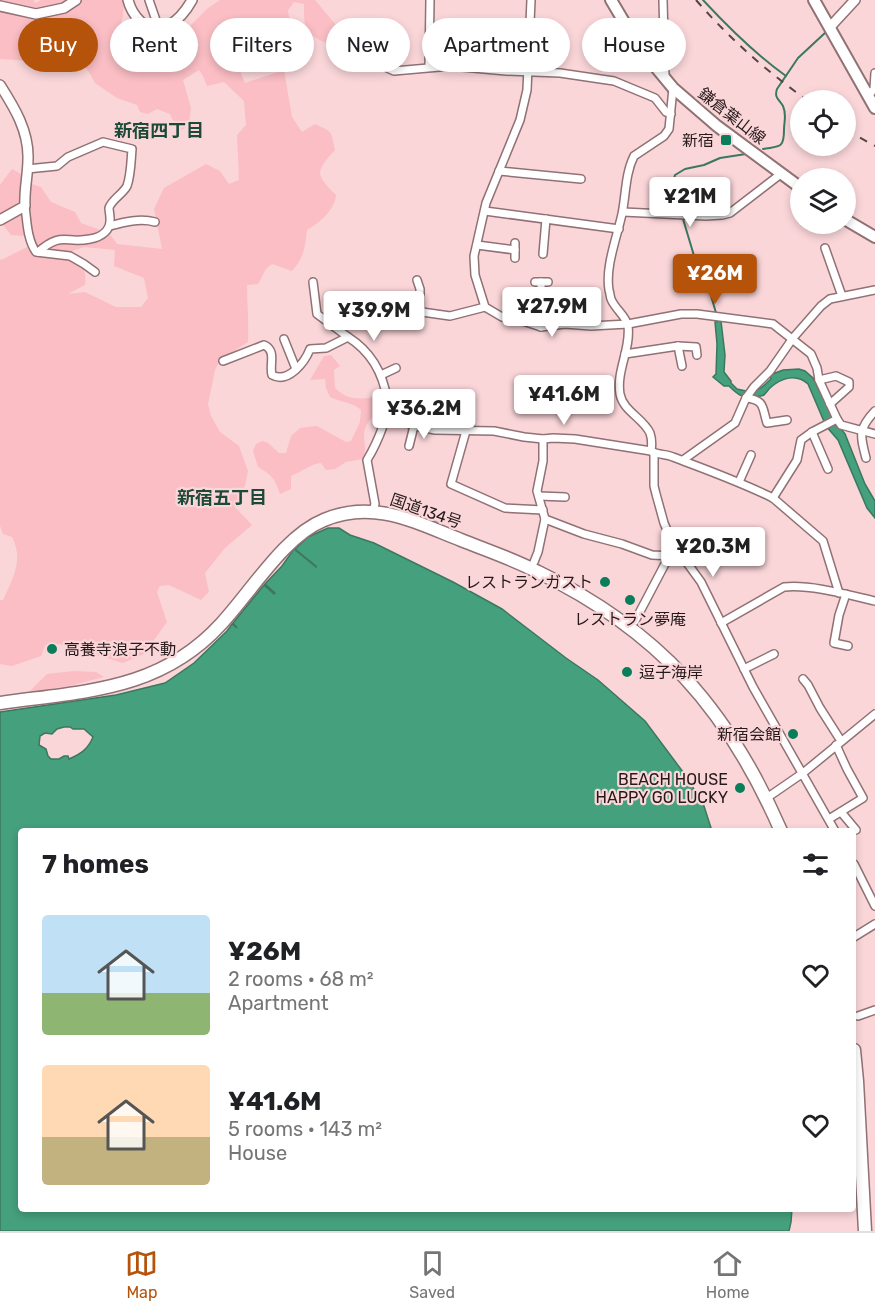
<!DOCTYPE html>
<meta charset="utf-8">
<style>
:root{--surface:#fff;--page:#f6f6f6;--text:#202124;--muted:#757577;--line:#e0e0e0;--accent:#b45309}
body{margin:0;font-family:Rubik,"Noto Sans JP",sans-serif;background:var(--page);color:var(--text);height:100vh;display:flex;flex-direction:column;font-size:22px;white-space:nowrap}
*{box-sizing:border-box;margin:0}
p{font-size:20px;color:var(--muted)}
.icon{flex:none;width:33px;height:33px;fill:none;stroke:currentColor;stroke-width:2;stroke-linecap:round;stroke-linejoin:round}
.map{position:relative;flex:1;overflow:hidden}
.details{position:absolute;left:18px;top:828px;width:838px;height:384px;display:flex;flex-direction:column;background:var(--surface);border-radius:6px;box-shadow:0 3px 9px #0003}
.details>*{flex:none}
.guide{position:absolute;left:18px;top:18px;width:840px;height:54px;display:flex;gap:12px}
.fabs{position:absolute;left:790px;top:90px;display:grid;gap:12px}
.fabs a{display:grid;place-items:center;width:66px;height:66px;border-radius:50%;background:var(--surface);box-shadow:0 3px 9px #0003;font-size:30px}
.price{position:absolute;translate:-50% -51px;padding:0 14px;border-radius:6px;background:#fff;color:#222;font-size:20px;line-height:39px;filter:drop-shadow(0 2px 3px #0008)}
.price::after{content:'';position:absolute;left:50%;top:36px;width:18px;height:14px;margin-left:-9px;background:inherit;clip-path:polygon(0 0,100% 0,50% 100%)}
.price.active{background:var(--accent);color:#fff}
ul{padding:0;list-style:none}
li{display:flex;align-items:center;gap:18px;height:150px;padding:0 24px}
li span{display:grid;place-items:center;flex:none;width:168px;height:120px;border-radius:6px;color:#555}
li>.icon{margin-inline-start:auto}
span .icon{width:72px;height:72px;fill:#fffc;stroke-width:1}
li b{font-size:26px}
h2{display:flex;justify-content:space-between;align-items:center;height:72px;padding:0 24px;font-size:26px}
.chip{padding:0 21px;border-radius:27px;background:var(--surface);box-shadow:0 3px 9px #0003;font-size:21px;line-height:54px}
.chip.active{background:var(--accent);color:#fff}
.tabs{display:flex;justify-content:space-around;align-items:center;height:84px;border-top:2px solid var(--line);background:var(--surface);font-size:16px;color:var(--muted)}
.tabs a{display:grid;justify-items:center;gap:3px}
.tabs .active{color:var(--accent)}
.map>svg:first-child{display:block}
</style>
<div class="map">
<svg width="875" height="1231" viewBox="0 0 875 1231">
<rect width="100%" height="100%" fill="#fad6d9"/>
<g fill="#fabec4" fill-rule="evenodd">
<path d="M0 0H34L35 3 41 0H124L123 16 115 42 135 51 152 34 172 32 187 54 199 45 188 28 208 8 220 0H315L341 31V47C328 44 311 40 305 24 304 19 304 10 304 4L294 2 288 10 291 33 256 37 236 61 245 83 284 70 292 117 302 132 315 124C333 132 331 131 335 150 315 172 315 174 336 195 335 210 319 223 307 230 305 247 304 258 292 271L272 264C263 270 264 275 258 284L247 285C247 304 249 323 248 342L220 360 215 370 208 404 211 416 220 432 239 446 248 471 245 486 235 507 252 525 225 548 205 573 209 592 201 600 169 585 160 586 157 592 167 622 144 654 123 663 59 644 45 645 41 656 12 666 0 664V600H3C13 578 24 560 12 537L3 534 0 526V259L1 260 29 246 24 236 11 235 0 221V185L12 169 21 174 29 183 41 187 51 202 75 212 81 223 109 233 117 244 162 249 154 209 164 188 206 164 220 171 229 184 239 180 237 135 246 125 244 101 224 82 207 86 203 76 199 70 183 80 191 108 189 125 178 132 170 114 157 109 148 114 140 112 137 105 117 98 95 83 89 72 77 55 47 53 34 61 0 59ZM84 247 115 250 114 266 144 278 148 298 141 307H116L85 292 68 294 85 285C87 267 81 260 63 258L72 251Z"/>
<path d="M331 355 340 366 334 370 335 388C350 403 364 398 383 396L385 407C376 414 365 421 364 434 364 445 367 447 363 459L346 462 335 469 326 470 321 463C313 463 299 473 291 476V489L280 494C275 479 272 475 258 467L253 451 256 444 262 441 268 443 279 453H286L291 436 300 428 317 426 346 442 351 441 360 422 361 410C355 403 340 402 330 397L326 388 325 379 310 380 324 356Z"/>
<polygon points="74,671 96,672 104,677 69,686 29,692 47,674"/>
</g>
<g fill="#45a07d" stroke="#3b785f" stroke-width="1.5" fill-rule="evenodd">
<path d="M721 321 725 355 724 372 731 381V383L737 389 746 391C751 389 753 390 758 389 763 388 767 382 771 379L770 375 783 370 799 369 805 371 813 378 836 423 845 434 865 484 875 501V518L867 508 838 440 826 426 808 384C796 373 781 378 770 388 769 389 765 394 764 395 758 398 745 397 740 395 736 393 732 389 729 386H724L713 377 716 374 717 344 715 322Z"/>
<path d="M328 528H339L350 535 374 543 453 582 502 609 566 658 598 680 645 721 686 776 704 806 712 831H21V1209H792L791 1222 789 1231H0V712L116 695 165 683 194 663 227 631 232 624 237 628 233 623 264 585 274 594 275 593 265 584 282 566 294 549 316 567V566L295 549 308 537ZM64 727H70L73 729H84L93 737C88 749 81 754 69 759L68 756H64L59 759H51L48 756 46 749 39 745 40 736 45 733 52 734 57 729Z"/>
</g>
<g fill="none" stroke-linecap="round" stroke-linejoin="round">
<g stroke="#3b785f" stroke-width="2">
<path d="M703 0C729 28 755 54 786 76"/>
<path d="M763 149C779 146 784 149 784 130 784 121 787 115 783 106 779 99 774 98 777 89L798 58 826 32"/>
<path d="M681 212C678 200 671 187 675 175L685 169 704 165 720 158 746 154"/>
<polyline points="683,219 695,259 710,292 716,313"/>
</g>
<polyline stroke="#cfb0b3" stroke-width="7" stroke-dasharray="7 3.5" stroke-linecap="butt" points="430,535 437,521"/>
<g stroke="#907174" stroke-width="10">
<g id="minor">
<polyline points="149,0 159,29"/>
<polyline points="531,0 527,90 520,120 486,203 474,256 475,275 485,307 502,317 520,320 541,327 565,324 591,326 628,324 681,314 697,314 773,324 811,354 817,368 819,380 837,419 841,425 875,434"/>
<polyline points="663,0 665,78"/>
<polyline points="370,60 394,71 451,66 506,71 560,73 614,81 655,98 666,112 671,114"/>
<polyline points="429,67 430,0"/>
<polyline points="868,96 874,89 875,73"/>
<path d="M27 169 57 166 68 157 103 142 132 149C131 160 131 175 127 186 123 194 111 200 109 208 109 211 110 214 110 218 111 230 102 237 90 239 65 244 62 231 38 252"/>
<polyline points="499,171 581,179"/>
<path d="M25 206C27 221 27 239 36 252L70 256 84 264 95 272"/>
<polyline points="485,211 619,229"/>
<polyline points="623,212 706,216 722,215 730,213 782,173"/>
<path d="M110 226C124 222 140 218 155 222"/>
<polyline points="515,243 515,258"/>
<polyline points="477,245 515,250"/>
<polyline points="825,248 842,296"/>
<polyline points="543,254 546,219"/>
<polyline points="417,280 420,289 420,312"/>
<polyline points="313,282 317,314 348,337"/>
<polyline points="535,282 548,282"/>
<polyline points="401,309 450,316 485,307"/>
<polyline points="541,327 541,282"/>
<polyline points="284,339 296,369"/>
<polyline points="678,346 682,366"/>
<polyline points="625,354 678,346 696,347 697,355"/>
<path d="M223 361 264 345C277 351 269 364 272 375 288 384 305 362 310 349L326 348 348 337C370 351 383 373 387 399 388 403 389 408 388 413 388 417 385 422 383 426 378 440 375 447 367 460L375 504 374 507"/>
<polyline points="381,375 396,368"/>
<polyline points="819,380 836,376 849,382 849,387 830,404"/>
<path d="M746 398C765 400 762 407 767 423L787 420"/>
<path d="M388 415 412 425 435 430 494 431 524 437 543 439 553 438 575 439 651 451C658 455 666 454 673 457 707 470 741 482 773 498L797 460 801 440 812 432 837 419"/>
<polyline points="466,431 451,484 505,508 543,510"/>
<polyline points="812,432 828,469"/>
<polyline points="409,446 414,426"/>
<path d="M651 451C652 445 652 439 650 433 643 418 623 411 620 394 616 371 631 349 628 326 626 316 615 309 611 299 610 296 610 293 609 290 605 267 617 237 622 214 626 195 625 174 634 156L664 136 669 129 673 88"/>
<polyline points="654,453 654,486 656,494 664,523 672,542 678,553 685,560 701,582 753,687 835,831"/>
<path d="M866 458C860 435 858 429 875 411"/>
<polyline points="683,460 735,423 746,398 754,387 770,371 793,338 821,306 830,299 875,290"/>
<polyline points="739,482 751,455"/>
<polyline points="539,496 565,497"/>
<polyline points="773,498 823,541 839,593"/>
<polyline points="545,519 584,534 622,544 652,555 672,556"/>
<polyline points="534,562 538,552 545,519 537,491 543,461 543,439"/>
<polyline points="846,594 839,615 834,643 848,646"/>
<polyline points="635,621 666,562 675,554"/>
<path d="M721 623 784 587C810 584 849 595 875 601"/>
<polyline points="744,669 774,654"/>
<polyline points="803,679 808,685 820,708 841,741"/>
<polyline points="771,795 803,773 875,714"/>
<polyline points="841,812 856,830"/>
<polyline points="829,819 863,798 847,769 836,745"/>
<polyline points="854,864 875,906"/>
<polyline points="854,937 875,924"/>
<polyline points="858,1016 875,1010"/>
</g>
</g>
<g stroke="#907174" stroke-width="12">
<g id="tertiary">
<path d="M128 0C130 8 134 15 140 21 159 42 182 18 192 0"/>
<polyline points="0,6 36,14 64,8 76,0"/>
<polyline points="830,27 855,0"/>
<path d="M0 85C14 107 29 131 28 159 28 175 24 190 25 206L0 220"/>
</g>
</g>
<g stroke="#907174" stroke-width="14">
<g id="secondary">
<polyline points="611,0 639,47 673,88 717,126 801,188"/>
<polyline points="814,0 875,108"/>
<polyline points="846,220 875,237"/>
</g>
</g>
<g stroke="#907174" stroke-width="15">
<g id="trunk">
<path d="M0 703C84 691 160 691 221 624 251 592 284 536 324 520 373 499 415 522 461 540 486 550 513 559 538 572 658 630 728 709 781 831"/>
<polyline points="854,1050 857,1081 865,1231"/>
</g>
</g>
<use href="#minor" stroke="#fff" stroke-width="7"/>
<use href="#tertiary" stroke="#fff" stroke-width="9"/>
<use href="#secondary" stroke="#fff" stroke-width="10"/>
<use href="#trunk" stroke="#fff" stroke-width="12"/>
<g stroke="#554445" stroke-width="2" stroke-dasharray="8 8" stroke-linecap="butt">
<path d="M696 0C729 38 766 71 807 100"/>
<polyline points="846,130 875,146"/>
</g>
</g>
<g fill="#0a7d5a" stroke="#fad6d9" stroke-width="2">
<rect x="720" y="134" width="12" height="12" rx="3"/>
<circle cx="605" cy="582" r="6"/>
<circle cx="630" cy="600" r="6"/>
<circle cx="52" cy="649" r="6"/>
<circle cx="627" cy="672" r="6"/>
<circle cx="793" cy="734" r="6"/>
<circle cx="740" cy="788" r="6"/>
</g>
<g text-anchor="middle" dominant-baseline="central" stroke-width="4.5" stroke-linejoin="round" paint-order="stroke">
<g font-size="16" fill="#25191a" stroke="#fad6d9">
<text transform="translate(732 116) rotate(38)">鎌倉葉山線</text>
<text transform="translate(426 511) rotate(19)">国道134号</text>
</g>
<g font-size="16" fill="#25191a" stroke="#fad6d9" text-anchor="end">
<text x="714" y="140">新宿</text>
<text x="593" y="582">レストランガスト</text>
<text x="630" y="619" text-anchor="middle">レストラン夢庵</text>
<text x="64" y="649" text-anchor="start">高養寺浪子不動</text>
<text x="639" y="672" text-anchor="start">逗子海岸</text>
<text x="781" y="734">新宿会館</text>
<text x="728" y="779">BEACH HOUSE<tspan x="728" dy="18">HAPPY GO LUCKY</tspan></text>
</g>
<g font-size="18" font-weight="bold" fill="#1c4a38" stroke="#fad6d9">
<text x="159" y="131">新宿四丁目</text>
<text x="222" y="498">新宿五丁目</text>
</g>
</g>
</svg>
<div class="fabs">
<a><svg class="icon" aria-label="locate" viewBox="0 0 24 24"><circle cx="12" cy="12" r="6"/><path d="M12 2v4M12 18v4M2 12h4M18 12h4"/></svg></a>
<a><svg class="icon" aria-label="layers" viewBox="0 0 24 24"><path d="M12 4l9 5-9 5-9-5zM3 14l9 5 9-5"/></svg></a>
</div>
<b class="price" style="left:690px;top:228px">¥21M</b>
<b class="price active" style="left:715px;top:305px">¥26M</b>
<b class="price" style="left:552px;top:338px">¥27.9M</b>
<b class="price" style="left:374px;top:342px">¥39.9M</b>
<b class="price" style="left:564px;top:426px">¥41.6M</b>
<b class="price" style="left:424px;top:440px">¥36.2M</b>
<b class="price" style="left:713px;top:578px">¥20.3M</b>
<div class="guide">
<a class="chip active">Buy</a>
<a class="chip">Rent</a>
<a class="chip">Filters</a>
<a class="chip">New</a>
<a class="chip">Apartment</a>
<a class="chip">House</a>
</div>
<section class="details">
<h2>7 homes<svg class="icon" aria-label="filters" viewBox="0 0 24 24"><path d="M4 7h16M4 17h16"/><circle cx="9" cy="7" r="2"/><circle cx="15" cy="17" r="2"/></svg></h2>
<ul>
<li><span style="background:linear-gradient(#bfe0f5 65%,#8fb573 0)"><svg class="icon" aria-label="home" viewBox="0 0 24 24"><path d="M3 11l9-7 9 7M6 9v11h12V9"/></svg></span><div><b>¥26M</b><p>2 rooms · 68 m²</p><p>Apartment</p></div><svg class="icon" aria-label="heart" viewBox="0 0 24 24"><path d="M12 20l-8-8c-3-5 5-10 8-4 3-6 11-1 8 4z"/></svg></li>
<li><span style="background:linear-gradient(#ffd9b3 60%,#c2b280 0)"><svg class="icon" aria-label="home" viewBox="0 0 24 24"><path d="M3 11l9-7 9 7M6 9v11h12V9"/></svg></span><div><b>¥41.6M</b><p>5 rooms · 143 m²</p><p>House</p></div><svg class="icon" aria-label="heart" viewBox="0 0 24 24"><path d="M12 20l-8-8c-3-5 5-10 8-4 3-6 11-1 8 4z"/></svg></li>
</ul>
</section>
</div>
<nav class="tabs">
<a class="active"><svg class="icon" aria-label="map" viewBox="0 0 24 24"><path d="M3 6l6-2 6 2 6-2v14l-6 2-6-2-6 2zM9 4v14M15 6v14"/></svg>Map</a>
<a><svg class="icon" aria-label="saved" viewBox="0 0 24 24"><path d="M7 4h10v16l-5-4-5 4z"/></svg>Saved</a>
<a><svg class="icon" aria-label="home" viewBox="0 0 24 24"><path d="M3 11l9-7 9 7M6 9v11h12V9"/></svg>Home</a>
</nav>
